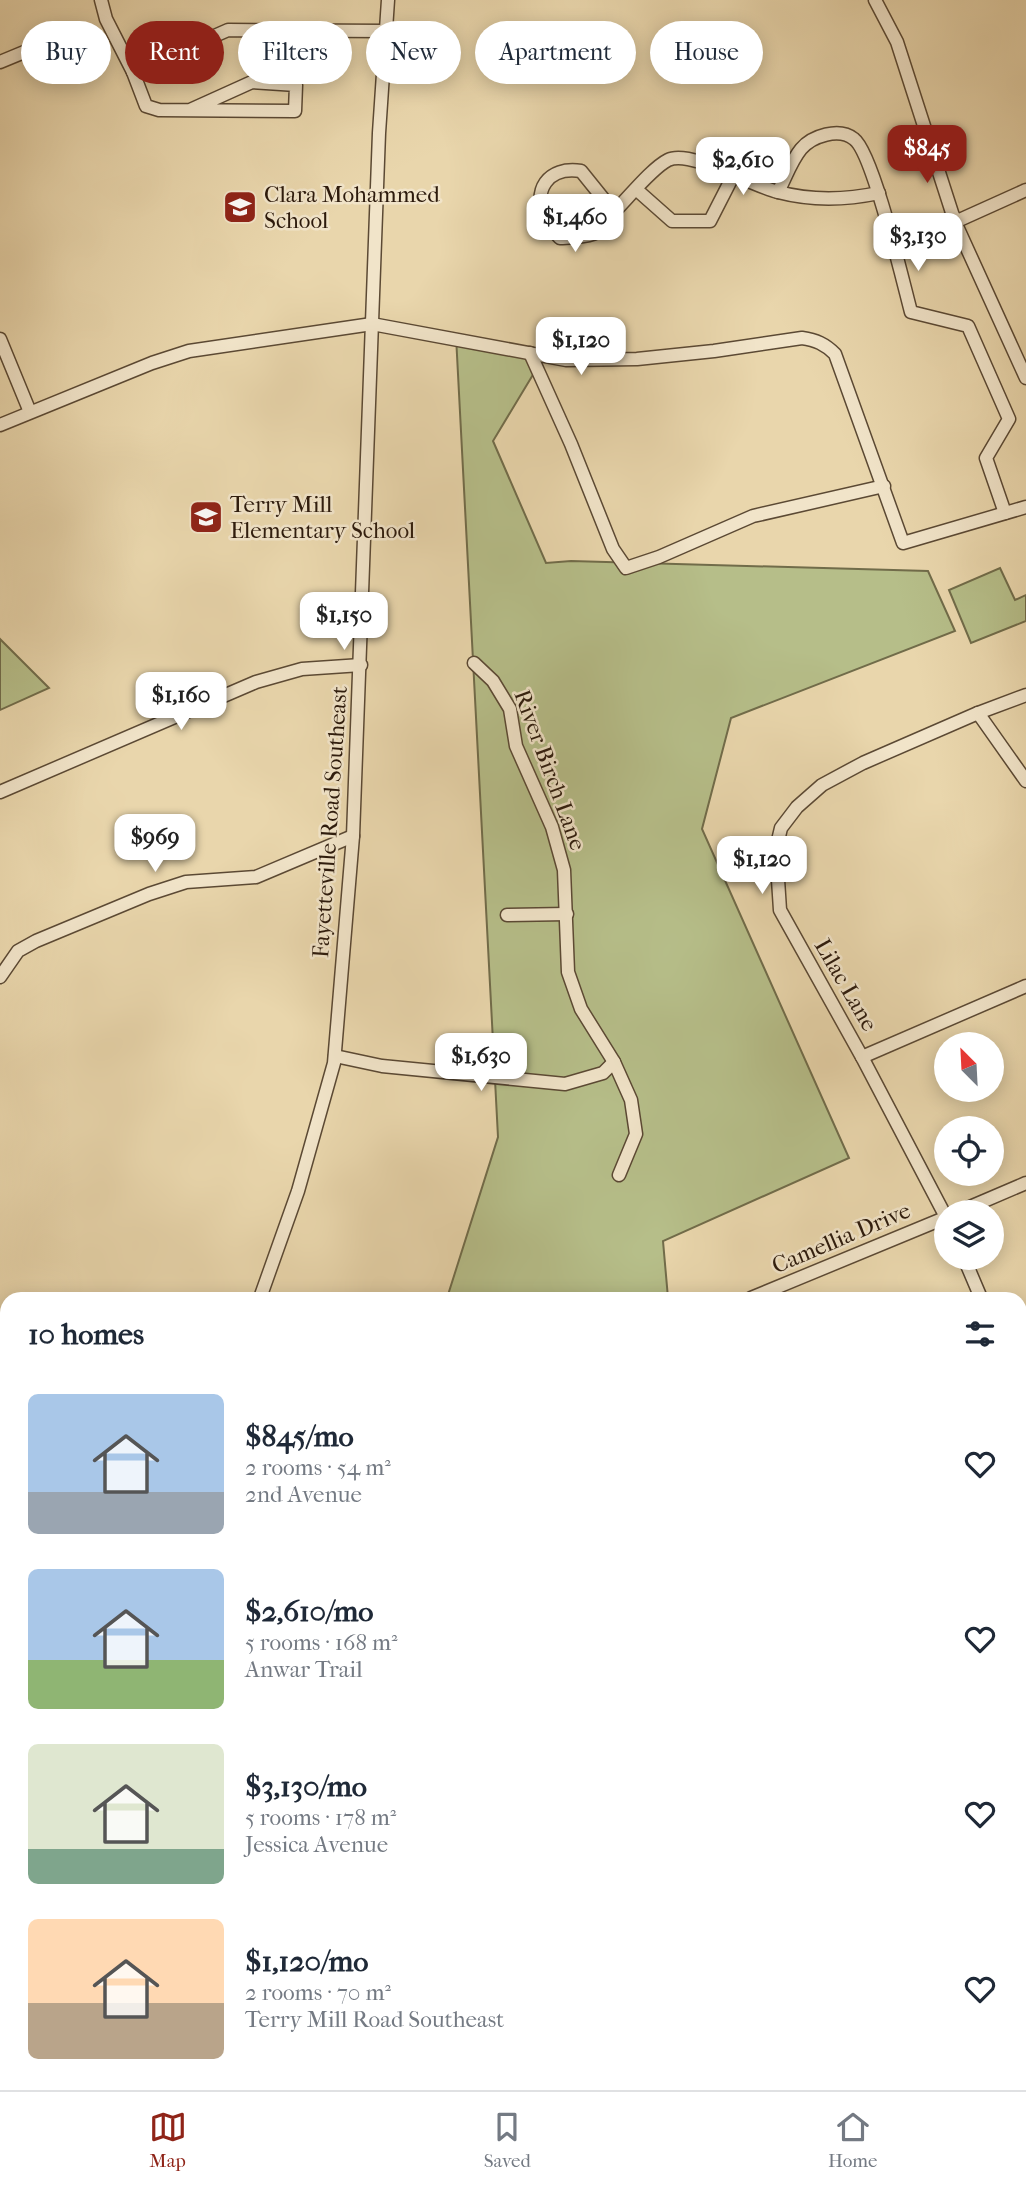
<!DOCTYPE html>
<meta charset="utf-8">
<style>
:root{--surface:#fff;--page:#f2f2f3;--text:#1f2937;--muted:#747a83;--line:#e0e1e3;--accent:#8f2418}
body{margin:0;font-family:"IM FELL French Canon",serif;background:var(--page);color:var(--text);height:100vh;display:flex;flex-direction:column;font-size:26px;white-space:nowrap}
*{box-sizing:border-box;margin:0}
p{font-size:23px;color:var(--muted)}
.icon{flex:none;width:38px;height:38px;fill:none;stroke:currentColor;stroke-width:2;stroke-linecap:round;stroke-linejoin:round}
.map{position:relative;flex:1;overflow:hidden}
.side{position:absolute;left:0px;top:1292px;width:1027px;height:800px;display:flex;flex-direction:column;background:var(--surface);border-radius:21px 21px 0 0;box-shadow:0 4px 18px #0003}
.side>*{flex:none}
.top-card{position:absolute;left:21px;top:21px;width:985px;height:63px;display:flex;gap:14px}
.needle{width:46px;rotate:336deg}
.fabs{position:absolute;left:934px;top:1032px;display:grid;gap:14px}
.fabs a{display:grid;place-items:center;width:70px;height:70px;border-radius:50%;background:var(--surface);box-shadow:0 4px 18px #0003;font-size:35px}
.price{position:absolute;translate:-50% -60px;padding:0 16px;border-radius:14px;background:#fff;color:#222;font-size:23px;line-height:46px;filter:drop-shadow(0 2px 4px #0008)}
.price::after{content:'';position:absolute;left:50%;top:42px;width:21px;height:16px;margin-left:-10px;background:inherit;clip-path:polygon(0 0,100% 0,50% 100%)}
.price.active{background:var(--accent);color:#fff}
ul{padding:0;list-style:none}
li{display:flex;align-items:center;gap:21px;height:175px;padding:0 28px}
li span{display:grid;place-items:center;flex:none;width:196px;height:140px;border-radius:10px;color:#555}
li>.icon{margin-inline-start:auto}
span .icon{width:84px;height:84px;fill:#fffc;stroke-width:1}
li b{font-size:30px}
h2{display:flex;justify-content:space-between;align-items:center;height:84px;padding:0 28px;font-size:30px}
.chip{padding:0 24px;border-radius:32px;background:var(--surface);box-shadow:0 4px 18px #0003;font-size:24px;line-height:63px}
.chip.active{background:var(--accent);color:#fff}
.tabs{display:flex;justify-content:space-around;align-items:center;height:98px;border-top:2px solid var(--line);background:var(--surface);font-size:19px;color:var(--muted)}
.tabs a{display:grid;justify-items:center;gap:4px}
.tabs .active{color:var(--accent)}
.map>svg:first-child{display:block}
</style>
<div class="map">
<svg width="1026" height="2090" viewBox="0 0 1026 2090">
<rect width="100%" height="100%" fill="#e9d6ac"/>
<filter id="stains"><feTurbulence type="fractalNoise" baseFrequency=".00286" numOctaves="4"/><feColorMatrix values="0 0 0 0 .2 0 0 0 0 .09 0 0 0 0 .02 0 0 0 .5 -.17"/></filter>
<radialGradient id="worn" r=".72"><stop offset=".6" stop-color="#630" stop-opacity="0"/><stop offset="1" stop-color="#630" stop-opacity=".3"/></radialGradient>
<g fill="#b6be89" stroke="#716c4a" stroke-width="2">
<polygon points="456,336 540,363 493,441 546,563 571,561 928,571 955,631 731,718 702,829 849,1158 663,1241 668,1298 447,1298 498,1137"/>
<polygon points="1000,568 1015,600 1026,595 1026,621 971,643 949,590"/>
<polygon points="0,639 49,688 0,710"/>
<polygon points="0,1426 7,1428 7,1742 0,1741"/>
</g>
<polygon fill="#99baa5" stroke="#6d7a68" stroke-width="2" points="1026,1383 1026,1427 1020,1422 1020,1387"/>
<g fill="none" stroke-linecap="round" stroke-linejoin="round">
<g stroke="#6d7a68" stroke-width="2.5">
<polyline points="0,1577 7,1589"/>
<polyline points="445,2084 447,2090"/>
</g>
<g stroke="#5b4934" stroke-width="15">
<g id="minor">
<polyline points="101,0 106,19 133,72 228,30 386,31"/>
<polyline points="875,0 897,42 955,222 1026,378"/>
<polyline points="0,62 75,31"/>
<polyline points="133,72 146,106 159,110 295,111 296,85 252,82 190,110"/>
<polyline points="637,190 672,221 710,221 733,176"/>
<path d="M778 192C785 179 791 161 801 149 812 136 839 127 854 139 873 153 903 282 911 312L968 326 1009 419 986 458 1005 513"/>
<path d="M614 212 581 171C548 166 531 190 546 221 549 227 555 233 560 238 583 237 606 237 614 212 628 198 652 168 668 160 690 149 752 186 778 192 812 201 845 200 879 193"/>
<polyline points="955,222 1026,190"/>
<polyline points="892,240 954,217"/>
<polyline points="0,339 30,412"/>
<polyline points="530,353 571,444 613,549 626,568 659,557 753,516 884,486"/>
<path d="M0 425 152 363 189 351 372 324 566 360 637 359 714 351 802 338C816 340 825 344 835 354L903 543 1026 507"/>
<polyline points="474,663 493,681 510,709 516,746 552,827 564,870 568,972 581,1009 614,1062 631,1100 636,1134 619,1175"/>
<polyline points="978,713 1026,781"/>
<polyline points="0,792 256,682 302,669 361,665"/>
<polyline points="507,915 567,914"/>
<polyline points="0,977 18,951 36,941 149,894 186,882 256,877 353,836"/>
<polyline points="335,1056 382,1066 565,1084 603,1073 614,1062"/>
<polyline points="862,1057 1026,986"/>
<polyline points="956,1213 1026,1183"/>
<polyline points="947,1219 862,1057 780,910 776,849 781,828 797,807 822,785 863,763 978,713 1026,695"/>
<polyline points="964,1258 981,1298"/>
<polyline points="260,1298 298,1191 334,1063 353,836 379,133 388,0"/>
<polyline points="751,1298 947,1217"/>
<polyline points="0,1330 7,1338"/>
<polyline points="1020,1533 1026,1531"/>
<polyline points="1020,1707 1026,1704"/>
<polyline points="0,1900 7,1902"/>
<polyline points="1020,1969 1026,1972"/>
<polyline points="0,2080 7,2070"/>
<polyline points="0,2088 10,2090"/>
<polyline points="168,2090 169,2084"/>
<polyline points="663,2090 664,2084"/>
</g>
</g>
<use href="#minor" stroke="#f1e4c9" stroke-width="12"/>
</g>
<defs>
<g id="school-square" transform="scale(1.75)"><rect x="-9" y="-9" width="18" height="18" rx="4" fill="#8f2418" stroke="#f1e4c9"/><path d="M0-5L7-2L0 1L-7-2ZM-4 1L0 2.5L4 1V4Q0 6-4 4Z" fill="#fff"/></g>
</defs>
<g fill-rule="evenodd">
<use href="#school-square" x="240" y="207"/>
<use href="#school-square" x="206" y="517"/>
</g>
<g text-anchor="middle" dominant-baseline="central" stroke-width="5" stroke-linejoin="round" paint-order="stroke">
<g font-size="23" fill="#2c1a0c" stroke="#f1e4c9" text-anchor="start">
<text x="264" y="194">Clara Mohammed<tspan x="264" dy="26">School</tspan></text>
<text x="230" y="504">Terry Mill<tspan x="230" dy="26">Elementary School</tspan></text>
</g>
<g font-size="23" fill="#2c1a0c" stroke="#f1e4c9">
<text transform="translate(550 770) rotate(70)">River Birch Lane</text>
<text transform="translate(330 822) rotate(-86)">Fayetteville Road Southeast</text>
<text transform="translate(846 985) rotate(60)">Lilac Lane</text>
<text transform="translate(841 1238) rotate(-23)">Camellia Drive</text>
</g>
</g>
<rect width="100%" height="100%" filter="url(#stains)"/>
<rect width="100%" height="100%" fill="url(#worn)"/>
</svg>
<div class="fabs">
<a><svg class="needle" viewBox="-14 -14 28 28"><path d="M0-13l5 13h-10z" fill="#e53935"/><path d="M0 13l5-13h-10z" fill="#747a83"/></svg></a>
<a><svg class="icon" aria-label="locate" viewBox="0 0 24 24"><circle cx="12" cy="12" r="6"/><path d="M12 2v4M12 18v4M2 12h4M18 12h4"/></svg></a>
<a><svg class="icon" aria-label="layers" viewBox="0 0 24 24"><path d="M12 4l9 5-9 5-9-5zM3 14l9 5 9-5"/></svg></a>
</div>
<b class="price active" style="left:927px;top:185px">$845</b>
<b class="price" style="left:743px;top:197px">$2,610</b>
<b class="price" style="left:575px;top:254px">$1,460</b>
<b class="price" style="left:918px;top:273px">$3,130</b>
<b class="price" style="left:581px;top:377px">$1,120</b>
<b class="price" style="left:344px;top:652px">$1,150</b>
<b class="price" style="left:181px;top:732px">$1,160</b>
<b class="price" style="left:155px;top:874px">$969</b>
<b class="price" style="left:762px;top:896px">$1,120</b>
<b class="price" style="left:481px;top:1093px">$1,630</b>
<div class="top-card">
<a class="chip">Buy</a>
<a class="chip active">Rent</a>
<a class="chip">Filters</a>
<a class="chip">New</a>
<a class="chip">Apartment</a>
<a class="chip">House</a>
</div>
<section class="side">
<h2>10 homes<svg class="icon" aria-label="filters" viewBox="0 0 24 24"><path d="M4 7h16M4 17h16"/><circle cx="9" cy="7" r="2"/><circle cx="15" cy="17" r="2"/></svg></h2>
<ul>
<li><span style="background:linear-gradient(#a9c7e8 70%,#9aa5b1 0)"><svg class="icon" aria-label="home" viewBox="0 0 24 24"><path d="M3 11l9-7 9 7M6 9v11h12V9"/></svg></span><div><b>$845/mo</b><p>2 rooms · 54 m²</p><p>2nd Avenue</p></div><svg class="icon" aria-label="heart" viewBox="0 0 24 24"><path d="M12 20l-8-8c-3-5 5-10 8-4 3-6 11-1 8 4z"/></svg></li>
<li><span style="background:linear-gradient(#a9c7e8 65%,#8fb573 0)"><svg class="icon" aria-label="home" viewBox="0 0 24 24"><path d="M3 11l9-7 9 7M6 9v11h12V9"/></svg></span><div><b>$2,610/mo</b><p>5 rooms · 168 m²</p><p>Anwar Trail</p></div><svg class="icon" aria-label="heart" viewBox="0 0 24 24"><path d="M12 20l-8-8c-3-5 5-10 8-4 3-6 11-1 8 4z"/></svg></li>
<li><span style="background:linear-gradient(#dfe7d0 75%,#7fa58c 0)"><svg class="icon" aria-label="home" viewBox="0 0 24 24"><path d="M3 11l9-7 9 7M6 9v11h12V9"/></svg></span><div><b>$3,130/mo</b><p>5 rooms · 178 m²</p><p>Jessica Avenue</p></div><svg class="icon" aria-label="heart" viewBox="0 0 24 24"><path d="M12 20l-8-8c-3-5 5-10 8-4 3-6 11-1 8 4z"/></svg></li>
<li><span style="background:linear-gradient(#ffd9b3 60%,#b9a48a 0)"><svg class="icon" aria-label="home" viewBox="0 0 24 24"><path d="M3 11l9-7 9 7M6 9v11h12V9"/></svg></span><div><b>$1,120/mo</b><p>2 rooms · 70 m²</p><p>Terry Mill Road Southeast</p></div><svg class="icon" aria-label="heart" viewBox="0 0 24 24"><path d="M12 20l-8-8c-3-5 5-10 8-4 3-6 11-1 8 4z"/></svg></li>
</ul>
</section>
</div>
<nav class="tabs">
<a class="active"><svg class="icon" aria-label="map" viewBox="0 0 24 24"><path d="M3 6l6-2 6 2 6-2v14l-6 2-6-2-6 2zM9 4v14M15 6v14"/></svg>Map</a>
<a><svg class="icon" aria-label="saved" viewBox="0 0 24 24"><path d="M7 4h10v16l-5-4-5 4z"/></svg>Saved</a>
<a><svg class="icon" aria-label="home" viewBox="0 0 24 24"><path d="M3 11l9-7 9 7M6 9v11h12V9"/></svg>Home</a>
</nav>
